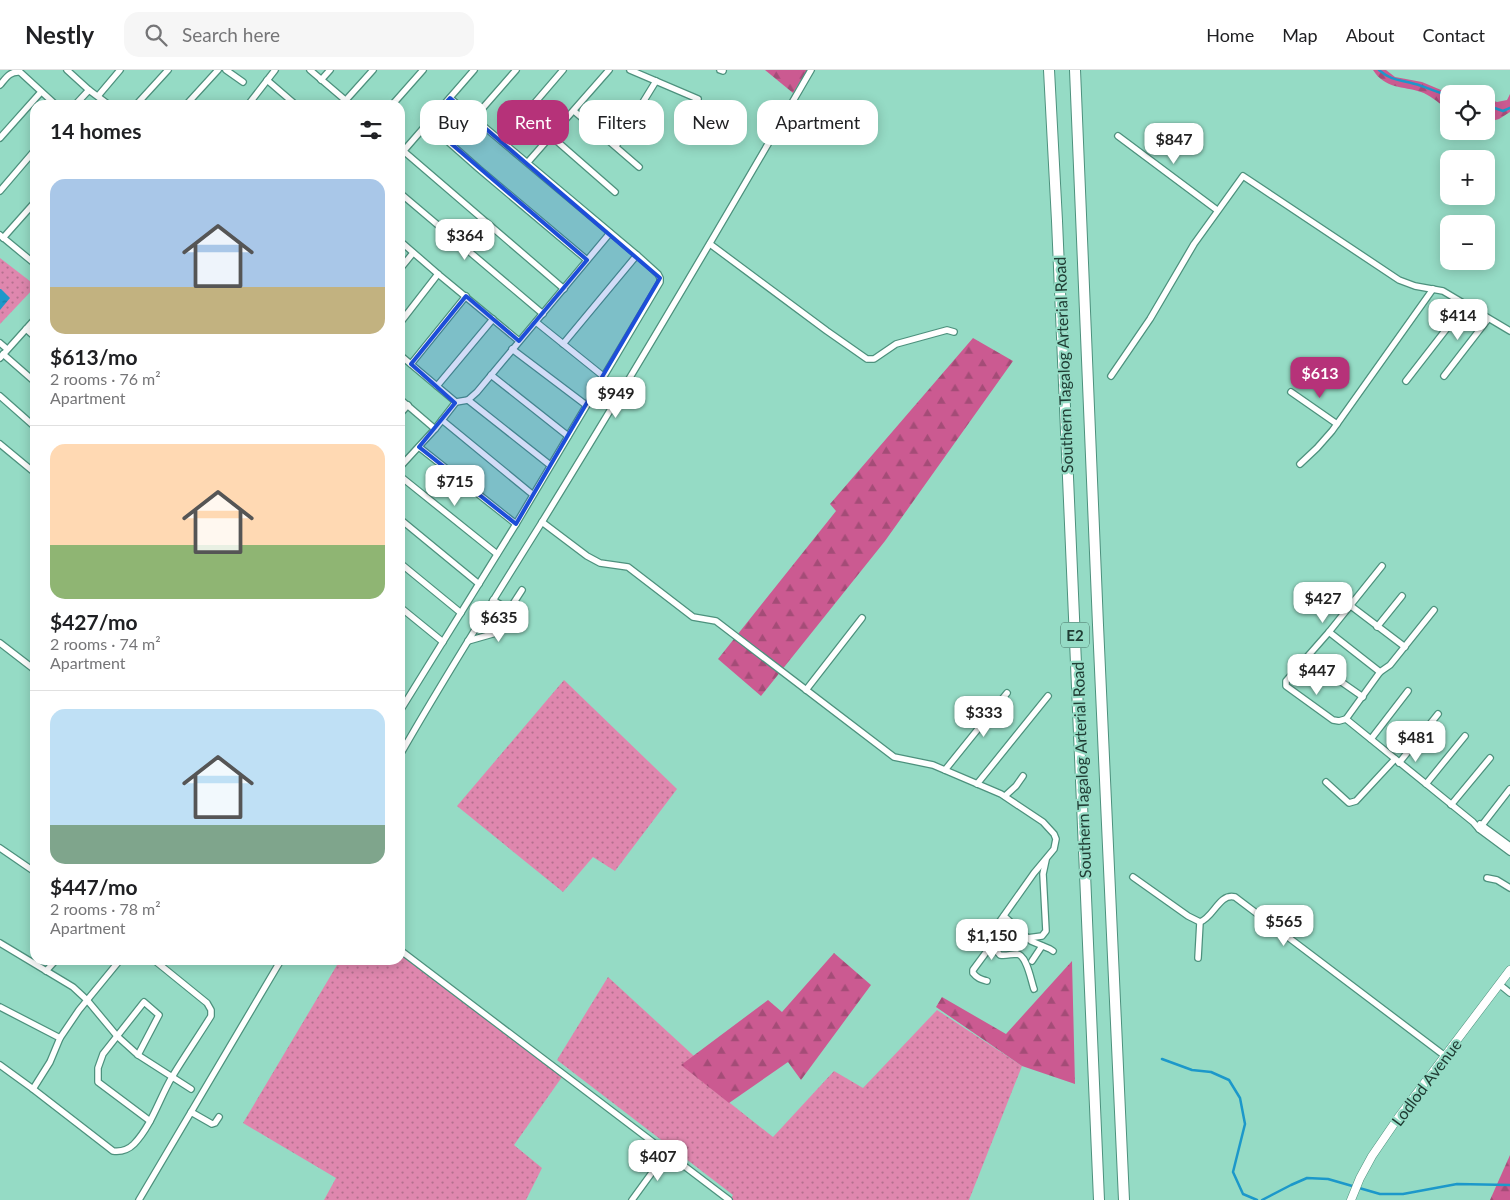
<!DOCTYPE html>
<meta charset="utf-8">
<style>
:root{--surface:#fff;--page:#f6f6f6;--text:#202124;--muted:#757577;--line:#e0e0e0;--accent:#b63279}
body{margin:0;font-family:Lato,sans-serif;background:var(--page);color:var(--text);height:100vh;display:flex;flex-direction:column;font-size:19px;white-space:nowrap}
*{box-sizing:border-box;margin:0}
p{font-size:16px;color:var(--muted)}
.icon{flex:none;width:28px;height:28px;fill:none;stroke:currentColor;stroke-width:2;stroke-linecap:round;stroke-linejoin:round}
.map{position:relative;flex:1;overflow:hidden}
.sheet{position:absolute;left:30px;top:30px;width:375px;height:865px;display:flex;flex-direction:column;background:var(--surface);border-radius:15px;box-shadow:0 2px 12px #0003}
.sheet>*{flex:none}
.hud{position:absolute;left:420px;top:30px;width:475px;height:45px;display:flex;gap:10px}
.tools{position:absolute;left:1440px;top:15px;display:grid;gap:10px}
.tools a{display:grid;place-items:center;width:55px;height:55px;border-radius:10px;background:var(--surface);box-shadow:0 2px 12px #0003;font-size:25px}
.price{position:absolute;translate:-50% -42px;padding:0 11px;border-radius:10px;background:#fff;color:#222;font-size:16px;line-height:32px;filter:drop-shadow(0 1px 2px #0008)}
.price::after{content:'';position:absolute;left:50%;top:30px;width:15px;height:11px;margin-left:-8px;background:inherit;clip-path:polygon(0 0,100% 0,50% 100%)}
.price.current{background:var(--accent);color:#fff}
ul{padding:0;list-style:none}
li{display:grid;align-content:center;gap:10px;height:265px;padding:0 20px}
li+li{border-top:1px solid var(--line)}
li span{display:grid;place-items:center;height:155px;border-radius:15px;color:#555}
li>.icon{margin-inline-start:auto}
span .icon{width:90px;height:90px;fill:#fffc;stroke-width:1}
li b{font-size:21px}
h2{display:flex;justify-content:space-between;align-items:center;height:60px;padding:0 20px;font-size:21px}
.tag{padding:0 18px;border-radius:15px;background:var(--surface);box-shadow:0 2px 12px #0003;font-size:18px;line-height:45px}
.tag.current{background:var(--accent);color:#fff}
header{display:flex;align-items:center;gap:30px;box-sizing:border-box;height:70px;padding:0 25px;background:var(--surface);border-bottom:1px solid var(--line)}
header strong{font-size:24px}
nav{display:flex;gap:28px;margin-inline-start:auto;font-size:18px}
.search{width:350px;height:45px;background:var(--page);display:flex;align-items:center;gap:12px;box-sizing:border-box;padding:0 18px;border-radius:15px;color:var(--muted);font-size:19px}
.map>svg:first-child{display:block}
</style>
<header>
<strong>Nestly</strong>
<div class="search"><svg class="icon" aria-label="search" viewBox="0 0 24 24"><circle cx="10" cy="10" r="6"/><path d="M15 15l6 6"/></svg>Search here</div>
<nav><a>Home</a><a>Map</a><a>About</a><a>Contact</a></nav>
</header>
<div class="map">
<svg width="1510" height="1130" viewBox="0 0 1510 1130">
<defs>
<pattern id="green-dots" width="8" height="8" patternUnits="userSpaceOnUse" patternTransform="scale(1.25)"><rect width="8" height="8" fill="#df87ae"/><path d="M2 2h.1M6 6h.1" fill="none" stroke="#b4708e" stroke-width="1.8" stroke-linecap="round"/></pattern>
<pattern id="forest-firs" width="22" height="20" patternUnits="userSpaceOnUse" patternTransform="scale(1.25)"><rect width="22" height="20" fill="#cb5a91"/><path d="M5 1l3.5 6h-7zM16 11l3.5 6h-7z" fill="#a44c77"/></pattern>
<pattern id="water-ripples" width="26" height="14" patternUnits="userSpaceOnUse" patternTransform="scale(1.25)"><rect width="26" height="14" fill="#1c98ca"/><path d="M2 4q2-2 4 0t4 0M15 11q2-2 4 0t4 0" fill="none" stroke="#187da5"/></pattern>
</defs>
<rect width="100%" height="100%" fill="#95dbc5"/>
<g fill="url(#green-dots)">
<polygon points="0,188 35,215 35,217 0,254"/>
<polygon points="564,610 677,719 615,801 593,787 563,822 457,736"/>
<polygon points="400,884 562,1007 514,1075 542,1098 526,1130 324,1130 336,1108 243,1053 340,890 400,890"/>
<polygon points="608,907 694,986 682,995 773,1067 834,1001 863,1018 937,940 1022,996 969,1130 730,1130 733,1125 557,990"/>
</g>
<g fill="url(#forest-firs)">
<polygon points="765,0 807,0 793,23"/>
<path d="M1373 0H1386L1395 7 1422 12 1441 20 1465 22 1472 24H1449V34L1445 37C1437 32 1430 25 1421 22 1403 16 1385 19 1373 0Z"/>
<polygon points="1510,24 1510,42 1499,49 1492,51 1486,48 1486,28 1497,32 1507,30"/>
<polygon points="973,268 1013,291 885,471 761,626 718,589 836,441 830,434"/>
<polygon points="834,883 871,915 801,1010 788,992 729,1033 681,995 768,930 782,942"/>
<polygon points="1072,891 1075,1014 1022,996 936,937 942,927 1006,964"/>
<polygon points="1510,1085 1510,1130 1490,1130"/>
</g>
<polygon fill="url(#water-ripples)" points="0,219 1,219 10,228 0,240"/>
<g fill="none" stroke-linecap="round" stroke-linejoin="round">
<g stroke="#1c98ca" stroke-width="2.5">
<path d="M1379 0C1393 12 1400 9 1415 14 1427 17 1437 23 1449 25"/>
<polyline points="1486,35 1503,41 1510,38"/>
<polyline points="1162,989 1192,1000 1211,1002 1229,1010 1240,1028 1245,1054 1233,1102 1243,1124 1257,1130"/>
<polyline points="1262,1130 1291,1115 1307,1108 1328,1109 1380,1124 1403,1124 1457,1114 1510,1115"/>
</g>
<g stroke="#4d917d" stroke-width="8">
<g id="minor">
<polyline points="67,0 89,20 109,35"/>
<polyline points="226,0 243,12"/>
<polyline points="310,0 351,35"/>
<polyline points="630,0 698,29"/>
<polyline points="720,0 723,1"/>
<polyline points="267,10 296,35"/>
<polyline points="321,10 330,0"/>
<path d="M0 15C6 8 10 1 20 2L56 35"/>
<polyline points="98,26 120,0"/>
<polyline points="346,30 373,0"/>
<polyline points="75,35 89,20"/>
<polyline points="136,35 168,0"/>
<polyline points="186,35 218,0"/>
<polyline points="248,35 275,0"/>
<polyline points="392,35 423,0"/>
<polyline points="574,41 639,97"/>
<polyline points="474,48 516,0"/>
<polyline points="427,53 479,99 587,190"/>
<polyline points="551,66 615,122"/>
<polyline points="1118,66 1217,140"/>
<polyline points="0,68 41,22"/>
<polyline points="502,71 563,0"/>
<polyline points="616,76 656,11"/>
<polyline points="400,78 564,219"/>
<polyline points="400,85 474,0"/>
<polyline points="528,92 609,0"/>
<polyline points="0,121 35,80"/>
<polyline points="400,123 543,244"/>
<polyline points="0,165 35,194"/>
<polyline points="3,168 35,132"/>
<polyline points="400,171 438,204 519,271"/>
<polyline points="710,174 827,261 867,289 874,289 896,274 947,260 954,262"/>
<polyline points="400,199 413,183"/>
<polyline points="536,252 603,306"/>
<polyline points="400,253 438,204"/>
<polyline points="26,259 35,267"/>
<polyline points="0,273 7,279"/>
<polyline points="563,274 637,185"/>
<polyline points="512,279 586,335"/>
<polyline points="3,284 35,312"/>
<polyline points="400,285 456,332 468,330 477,322 610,163"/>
<polyline points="0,288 35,249"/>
<polyline points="411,294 466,226"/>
<polyline points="491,305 568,366"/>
<polyline points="1111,306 1150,249 1194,174 1243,106 1399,210 1415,216 1443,221 1510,261"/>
<polyline points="1444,306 1488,249"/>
<polyline points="1406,311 1465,235"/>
<polyline points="437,316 493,249"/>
<polyline points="1291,322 1337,354"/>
<polyline points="0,326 35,357"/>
<polyline points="400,329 435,359"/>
<polyline points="468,330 550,395"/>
<polyline points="400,344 408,335"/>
<polyline points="442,350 532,424"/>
<polyline points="0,374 35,403"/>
<polyline points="419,377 516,454"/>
<polyline points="1300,394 1317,378 1332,361 1433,219"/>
<polyline points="400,397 435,359 456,332"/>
<polyline points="400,406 497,484"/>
<polyline points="400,449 479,514"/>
<path d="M542 452 587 486 600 493 628 497 693 547 716 551 894 687 933 695 1001 724 1043 752 1054 764 1056 769 1054 779 1034 803 1000 851 994 864 993 873 994 878 1000 885C1006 886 1011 884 1017 884 1027 885 1031 911 1034 919"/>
<polyline points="400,493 461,543"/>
<polyline points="1382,496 1329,562 1286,611 1286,616 1333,650 1339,651 1346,649 1380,602 1390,595 1434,540"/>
<polyline points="493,530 508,539 511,537 522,520"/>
<polyline points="1351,536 1405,577"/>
<polyline points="400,537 443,572"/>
<polyline points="1377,557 1402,526"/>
<polyline points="1329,562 1380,602"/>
<polyline points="468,571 496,563 507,544"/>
<polyline points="0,573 35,600"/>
<polyline points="1307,588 1363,627"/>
<polyline points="806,620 862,548"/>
<polyline points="400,641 516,454 660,212 660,208 658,204 637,185 450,28"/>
<polyline points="1346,649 1473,752 1479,759 1510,782"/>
<polyline points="1371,669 1408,621"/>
<path d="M400 685C445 606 494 529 542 452 634 303 723 152 811 0"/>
<polyline points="1399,693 1438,644"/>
<polyline points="945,700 1007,623"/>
<polyline points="1326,712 1349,733 1356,731 1395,689"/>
<polyline points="977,714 1048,626"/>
<polyline points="1426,714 1465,666"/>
<polyline points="1005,726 1016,716 1023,706"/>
<polyline points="1451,735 1490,688"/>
<polyline points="1480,754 1510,776"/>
<polyline points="1479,759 1510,719"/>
<polyline points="0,778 35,802"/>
<path d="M1133 807 1188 846 1200 852C1214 847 1219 823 1235 827L1445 986"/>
<polyline points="1487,808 1497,810 1510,818"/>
<polyline points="1004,846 1031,871 1050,879 1053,881"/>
<polyline points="1027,868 1042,866 1046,861 1043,804 1046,790"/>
<polyline points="0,873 73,917 87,930 117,966 138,985 191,1019"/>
<polyline points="400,880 729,1130"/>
<polyline points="1198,888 1200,852"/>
<polyline points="1032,891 1042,876"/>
<polyline points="46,901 56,890"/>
<path d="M987 911C980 909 977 908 973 903V900L993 873"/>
<polyline points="1499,914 1510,923"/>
<polyline points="0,937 60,968"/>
<polyline points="138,985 159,945 144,932 103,984 98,998 98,1012 150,1051"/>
<path d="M0 995 33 1019 113 1081C121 1082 128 1080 134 1074 152 1055 159 1029 172 1007 184 987 198 967 211 946V940L207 933 154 890"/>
<polyline points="33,1019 50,992 60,968 79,940 120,890"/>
<polyline points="191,1042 212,1054 215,1053 219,1047"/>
<polyline points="139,1130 281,890"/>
<polyline points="632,1130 667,1082"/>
</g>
</g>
<g stroke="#4d917d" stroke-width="9">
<polyline id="secondary" points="1351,1130 1360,1108 1372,1086 1398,1048 1510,900"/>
</g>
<g stroke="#4d917d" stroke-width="12">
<g id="motorway">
<polyline points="1049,0 1057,151 1099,1130"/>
<polyline points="1075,0 1098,555 1124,1130"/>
</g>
</g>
<use href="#minor" stroke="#fff" stroke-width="5.5"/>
<use href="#secondary" stroke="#fff" stroke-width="8"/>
<use href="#motorway" stroke="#fff" stroke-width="10"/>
</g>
<path fill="#1d4ed8" fill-opacity="0.2" stroke="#1d4ed8" stroke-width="4" stroke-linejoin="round" d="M450 28 660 208 516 454 419 377 455 333 411 294 466 226 519 271 587 190 427 53Z"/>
<g text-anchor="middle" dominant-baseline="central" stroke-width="4.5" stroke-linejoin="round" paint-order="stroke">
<rect fill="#95dbc5" stroke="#436c60" stroke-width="1" x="1061" y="552.5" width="28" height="25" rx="4"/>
<g font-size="15" font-weight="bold" fill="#203d34">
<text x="1075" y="565">E2</text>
</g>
<g font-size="16" fill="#203d34" stroke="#95dbc5">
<text transform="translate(1063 295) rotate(-92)">Southern Tagalog Arterial Road</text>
<text transform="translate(1081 700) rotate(-92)">Southern Tagalog Arterial Road</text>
<text transform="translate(1426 1012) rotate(-53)">Lodlod Avenue</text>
</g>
</g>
</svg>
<div class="tools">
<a><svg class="icon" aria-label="locate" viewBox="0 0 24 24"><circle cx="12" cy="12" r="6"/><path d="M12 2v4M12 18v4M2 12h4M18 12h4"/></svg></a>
<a>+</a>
<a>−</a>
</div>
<b class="price" style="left:1174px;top:95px">$847</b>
<b class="price" style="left:465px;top:191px">$364</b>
<b class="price" style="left:1458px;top:271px">$414</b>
<b class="price current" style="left:1320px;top:329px">$613</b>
<b class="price" style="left:616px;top:349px">$949</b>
<b class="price" style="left:455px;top:437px">$715</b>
<b class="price" style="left:1323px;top:554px">$427</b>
<b class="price" style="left:499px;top:573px">$635</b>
<b class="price" style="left:1317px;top:626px">$447</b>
<b class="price" style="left:984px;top:668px">$333</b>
<b class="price" style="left:1416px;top:693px">$481</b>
<b class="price" style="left:1284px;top:877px">$565</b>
<b class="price" style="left:992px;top:891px">$1,150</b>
<b class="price" style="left:658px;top:1112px">$407</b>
<div class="hud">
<a class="tag">Buy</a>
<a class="tag current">Rent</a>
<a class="tag">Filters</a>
<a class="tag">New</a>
<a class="tag">Apartment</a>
</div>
<section class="sheet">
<h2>14 homes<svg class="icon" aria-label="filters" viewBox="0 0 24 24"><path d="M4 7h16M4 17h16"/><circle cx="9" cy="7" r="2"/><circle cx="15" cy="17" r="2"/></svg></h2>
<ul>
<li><span style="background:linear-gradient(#a9c7e8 70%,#c2b280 0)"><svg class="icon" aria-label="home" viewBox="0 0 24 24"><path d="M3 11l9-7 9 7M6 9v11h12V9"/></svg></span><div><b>$613/mo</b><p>2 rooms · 76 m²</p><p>Apartment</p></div></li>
<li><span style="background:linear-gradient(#ffd9b3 65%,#8fb573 0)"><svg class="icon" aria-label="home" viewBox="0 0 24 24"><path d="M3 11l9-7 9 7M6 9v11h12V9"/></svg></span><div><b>$427/mo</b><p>2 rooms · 74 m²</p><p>Apartment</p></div></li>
<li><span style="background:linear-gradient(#bfe0f5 75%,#7fa58c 0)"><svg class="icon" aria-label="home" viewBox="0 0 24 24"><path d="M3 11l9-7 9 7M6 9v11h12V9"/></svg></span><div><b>$447/mo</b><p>2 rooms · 78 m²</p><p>Apartment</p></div></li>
</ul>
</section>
</div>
